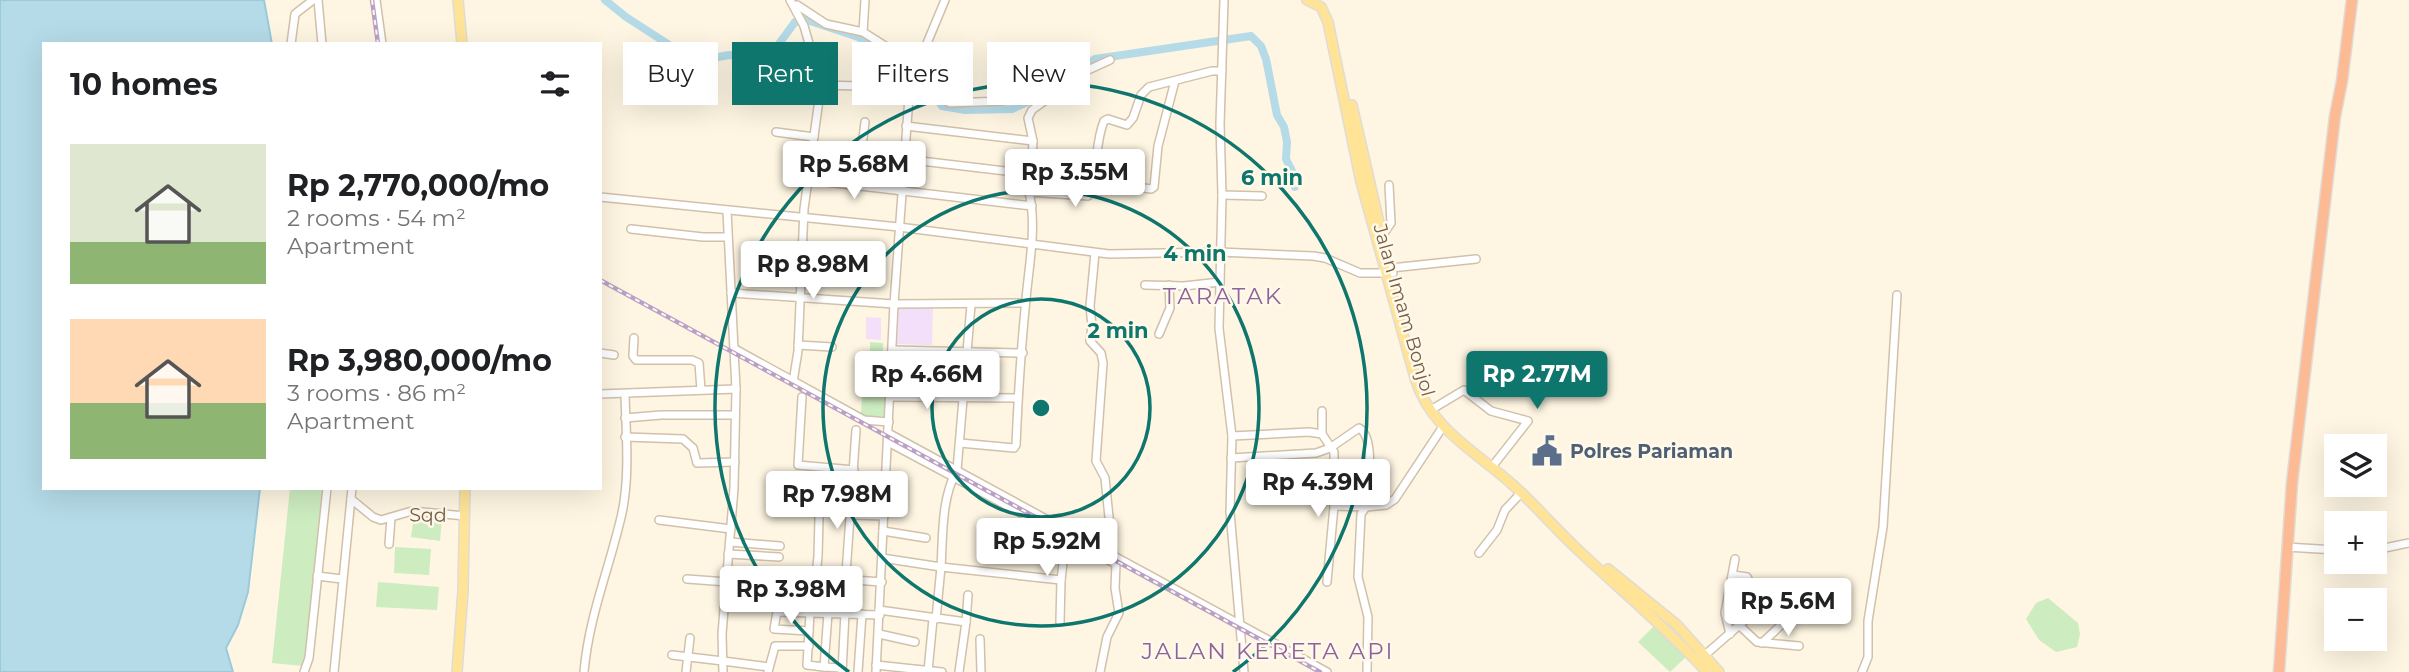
<!DOCTYPE html>
<meta charset="utf-8">
<style>
:root{--surface:#fff;--page:#f2f2f2;--text:#202124;--muted:#757577;--accent:#0f766e}
body{margin:0;font-family:Montserrat,sans-serif;background:var(--page);color:var(--text);height:100vh;display:flex;flex-direction:column;font-size:26px;white-space:nowrap}
*{box-sizing:border-box;margin:0}
p{font-size:23px;color:var(--muted)}
.icon{flex:none;width:38px;height:38px;fill:none;stroke:currentColor;stroke-width:2;stroke-linecap:round;stroke-linejoin:round}
.map{position:relative;flex:1;overflow:hidden}
.panel{position:absolute;left:42px;top:42px;width:560px;height:448px;display:flex;flex-direction:column;background:var(--surface);border-radius:0px;box-shadow:0 7px 28px #0002}
.panel>*{flex:none}
.hud{position:absolute;left:623px;top:42px;width:665px;height:63px;display:flex;gap:14px}
.buttons{position:absolute;left:2324px;top:434px;display:grid;gap:14px}
.buttons a{display:grid;place-items:center;width:63px;height:63px;border-radius:0px;background:var(--surface);box-shadow:0 7px 28px #0002;font-size:35px}
.price{position:absolute;translate:-50% -60px;padding:0 16px;border-radius:7px;background:#fff;color:#222;font-size:23px;line-height:46px;filter:drop-shadow(0 2px 4px #0008)}
.price::after{content:'';position:absolute;left:50%;top:42px;width:21px;height:16px;margin-left:-10px;background:inherit;clip-path:polygon(0 0,100% 0,50% 100%)}
.price.current{background:var(--accent);color:#fff}
ul{padding:0;list-style:none}
li{display:flex;align-items:center;gap:21px;height:175px;padding:0 28px}
li span{display:grid;place-items:center;flex:none;width:196px;height:140px;border-radius:0px;color:#555}
li>.icon{margin-inline-start:auto}
span .icon{width:84px;height:84px;fill:#fffc;stroke-width:1}
li b{font-size:30px}
h2{display:flex;justify-content:space-between;align-items:center;height:84px;padding:0 28px;font-size:30px}
.pill{padding:0 24px;border-radius:0px;background:var(--surface);box-shadow:0 7px 28px #0002;font-size:24px;line-height:63px}
.pill.current{background:var(--accent);color:#fff}
.map>svg:first-child{display:block}
</style>
<div class="map">
<svg width="2409" height="672" viewBox="0 0 2409 672">
<rect width="100%" height="100%" fill="#fef6e2"/>
<g fill="#f3dffa">
<polygon points="898,305 933,307 932,345 897,344"/>
<polygon points="866,317 881,318 881,340 866,339"/>
</g>
<g fill="#cdecc0">
<polygon points="870,342 883,343 883,359 870,359"/>
<polygon points="885,395 884,416 873,418 861,414 862,396"/>
<polygon points="290,488 326,488 303,666 272,663"/>
<polygon points="414,516 442,518 440,541 411,537"/>
<polygon points="395,547 431,549 429,575 394,573"/>
<polygon points="378,582 439,587 437,610 376,607"/>
<polygon points="2048,598 2078,623 2080,634 2077,647 2056,652 2039,640 2026,619 2036,603"/>
<polygon points="1655,625 1687,656 1670,672 1638,642"/>
</g>
<polygon fill="#b5dbe8" stroke="#9bcadb" stroke-width="2" points="0,0 264,0 272,44 44,44 44,488 260,488 248,592 238,625 226,648 233,672 0,672"/>
<g fill="none" stroke-linecap="round" stroke-linejoin="round">
<polyline stroke="#b5dbe8" stroke-width="8" points="605,0 626,17 685,55 703,60 729,55 764,60 770,56 795,22 807,20 858,37 885,52 902,57 912,63 921,75 942,106 965,110 1012,109 1036,98 1095,59 1251,36 1261,46 1266,59 1277,115 1284,127 1287,142 1286,159 1297,181 1295,187"/>
<g stroke="#d1c1ab" stroke-width="10">
<g id="minor">
<polyline points="318,0 322,44"/>
<polyline points="376,0 382,44"/>
<polyline points="790,0 804,26 821,85 804,209 798,351 793,382"/>
<polyline points="1224,0 1220,124 1222,195 1219,328 1232,436 1230,512 1244,672"/>
<polyline points="797,5 826,24 863,32 893,51 920,60 945,100 950,103 1002,101 1024,95"/>
<polyline points="863,32 865,0"/>
<polyline points="291,44 295,14 313,0"/>
<polyline points="821,85 900,87 906,90 909,97 894,304 876,672"/>
<polyline points="906,90 916,83 920,60 945,0"/>
<polyline points="776,132 814,137"/>
<polyline points="1033,141 1028,118 1032,110 1088,70 1110,60"/>
<polyline points="904,159 1031,174 1033,141 906,126"/>
<polyline points="809,180 1032,206"/>
<polyline points="1094,181 1151,189 1154,187 1158,146 1175,81"/>
<polyline points="857,187 865,122"/>
<polyline points="1222,195 1262,196"/>
<polyline points="600,197 899,227 1109,254 1219,252 1313,256 1325,258 1360,273 1393,273"/>
<polyline points="631,229 703,237 727,237"/>
<polyline points="1382,236 1391,223 1389,185"/>
<polyline points="1095,253 1090,306 1092,326 1090,341 1101,353 1103,363 1096,461 1105,478 1113,556"/>
<polyline points="1391,268 1476,259"/>
<polyline points="1145,285 1184,286 1220,282"/>
<polyline points="731,293 894,304 1025,303"/>
<polyline points="1159,334 1170,308 1169,285"/>
<polyline points="634,338 633,356 636,360 692,360 699,363 701,390"/>
<polyline points="798,345 832,347"/>
<polyline points="735,349 864,420 889,422"/>
<polyline points="893,350 1023,353"/>
<polyline points="600,353 614,355"/>
<polyline points="600,394 736,389"/>
<polyline points="802,397 798,465 854,470"/>
<polyline points="890,397 1018,398"/>
<polyline points="1434,408 1464,390 1491,411 1528,421 1495,463"/>
<polyline points="625,418 661,415 735,415"/>
<polyline points="856,430 846,574 853,580 882,582"/>
<polyline points="888,433 1327,672"/>
<polyline points="1322,434 1322,411"/>
<polyline points="1232,436 1309,432 1322,434 1334,452 1334,506 1327,582"/>
<polyline points="625,437 683,439 693,448 697,463 735,462"/>
<polyline points="888,442 1116,564 1115,588 1119,613 1107,637 1100,672"/>
<path d="M960 443 1014 448 1016 445C1018 397 1021 348 1026 299 1029 265 1037 226 1029 192L1088 196C1099 172 1094 145 1104 121L1108 119 1127 125 1133 118 1141 95 1149 87 1212 71H1222"/>
<path d="M1231 458 1316 453 1330 448 1359 428C1376 437 1368 489 1366 507L1334 506"/>
<polyline points="351,499 373,517 381,520 412,511 465,516"/>
<polyline points="852,515 884,516"/>
<polyline points="659,520 731,529"/>
<polyline points="883,531 926,538"/>
<polyline points="730,542 780,546"/>
<polyline points="389,544 391,518"/>
<polyline points="2286,547 2336,550"/>
<polyline points="2375,550 2409,543"/>
<polyline points="1479,553 1497,530 1505,510 1521,493"/>
<polyline points="728,554 779,557"/>
<path d="M882 558 941 567C943 536 941 498 957 470L971 305"/>
<polyline points="317,576 342,579"/>
<polyline points="687,579 780,586 777,612 880,615"/>
<polyline points="780,586 811,590 815,587 818,556 819,518"/>
<polyline points="1728,600 1749,581 1747,577 1733,575"/>
<polyline points="879,610 966,622 959,672"/>
<polyline points="777,612 774,629 809,631"/>
<polyline points="810,613 807,665 824,667"/>
<polyline points="828,613 824,667 842,668"/>
<polyline points="936,619 941,567 1061,580"/>
<polyline points="966,622 968,595"/>
<polyline points="1060,622 1061,580 1066,536"/>
<polyline points="1740,626 1757,642 1799,646"/>
<polyline points="879,634 915,642"/>
<polyline points="1730,634 1725,613 1735,559"/>
<polyline points="980,639 981,672"/>
<polyline points="1762,643 1794,613"/>
<polyline points="672,655 723,661"/>
<polyline points="1705,655 1784,586"/>
<polyline points="723,661 769,667"/>
<polyline points="876,665 942,672"/>
<polyline points="928,671 933,619"/>
<polyline points="304,672 309,658 327,488"/>
<polyline points="334,672 352,488"/>
<path d="M584 672C589 615 610 567 622 513 630 475 626 433 625 394"/>
<polyline points="686,672 690,638"/>
<polyline points="723,672 722,634 734,488 736,389 727,211"/>
<polyline points="768,672 775,646 809,646"/>
<polyline points="842,672 845,613"/>
<polyline points="858,672 862,614"/>
<polyline points="1367,672 1368,617 1358,577 1361,514 1366,507 1386,505 1395,499 1442,428"/>
<polyline points="1862,672 1868,657 1868,621 1883,527 1897,295"/>
</g>
</g>
<g stroke="#e1dbd7" stroke-width="12">
<g id="major">
<polyline points="458,0 462,44"/>
<path d="M1307 0 1321 7 1328 22 1361 182 1415 378C1430 429 1477 452 1514 486 1535 505 1554 527 1575 547 1619 589 1666 627 1707 672"/>
<polyline points="1352,105 1380,227"/>
<polyline points="1608,569 1677,625 1719,672"/>
<polyline points="457,672 463,591 465,488"/>
</g>
</g>
<g stroke="#e1dbd7" stroke-width="13">
<polyline id="highway" points="2279,672 2292,483 2335,116 2342,81 2352,0"/>
</g>
<use href="#minor" stroke="#fff" stroke-width="7"/>
<use href="#major" stroke="#ffe498" stroke-width="9"/>
<use href="#highway" stroke="#fcbb95" stroke-width="10"/>
<g stroke="#baa0c7" stroke-width="4.5">
<g id="rail">
<polyline points="372,0 378,44"/>
<polyline points="600,280 1320,672"/>
</g>
</g>
<use href="#rail" stroke="#fff9ea" stroke-width="2" stroke-dasharray="5" stroke-linecap="butt"/>
</g>
<g fill="none" stroke="#0f766e" stroke-width="3.5">
<circle cx="1041" cy="408" r="109"/>
<circle cx="1041" cy="408" r="218"/>
<path d="M849 672A326 326 0 1 1 1233 672"/>
</g>
<defs>
<g id="civic-bare" transform="scale(2.415)"><path d="M-.6-6.5H3V-4.5H.6V-3L4-1V1h2V6H-6V1h2V-1L-.6-3ZM-1.2 2.5V6h2.4V2.5Z" fill="#5c6f8a" stroke="#fff9ea" stroke-width="2.5" paint-order="stroke"/></g>
</defs>
<g fill-rule="evenodd">
<use href="#civic-bare" x="1547" y="451"/>
</g>
<g text-anchor="middle" dominant-baseline="central" stroke-width="5" stroke-linejoin="round" paint-order="stroke">
<g font-size="19" fill="#775d47" stroke="#fff9ea">
<text transform="translate(1404 310) rotate(74)">Jalan Imam Bonjol</text>
<text transform="translate(428 515) rotate(1)">Sqd</text>
</g>
<g font-size="19" font-weight="bold" fill="#4e5e75" stroke="#fff9ea" text-anchor="start">
<text x="1570" y="451">Polres Pariaman</text>
</g>
<g font-size="23" letter-spacing="2" fill="#8e629b" stroke="#fff9ea">
<text x="1223" y="296">TARATAK</text>
<text x="1268" y="651">JALAN KERETA API</text>
</g>
</g>
<circle cx="1041" cy="408" r="10" fill="#0f766e" stroke="#fff9ea" stroke-width="3.5"/>
<g font-size="21" text-anchor="middle" font-weight="bold" fill="#0f766e" stroke="#fff9ea" stroke-width="5" stroke-linejoin="round" paint-order="stroke">
<text x="1272" y="185">6 min</text>
<text x="1195" y="261">4 min</text>
<text x="1118" y="338">2 min</text>
</g>
</svg>
<div class="buttons">
<a><svg class="icon" aria-label="layers" viewBox="0 0 24 24"><path d="M12 4l9 5-9 5-9-5zM3 14l9 5 9-5"/></svg></a>
<a>+</a>
<a>−</a>
</div>
<b class="price" style="left:854px;top:201px">Rp 5.68M</b>
<b class="price" style="left:1075px;top:209px">Rp 3.55M</b>
<b class="price" style="left:813px;top:301px">Rp 8.98M</b>
<b class="price" style="left:927px;top:411px">Rp 4.66M</b>
<b class="price current" style="left:1537px;top:411px">Rp 2.77M</b>
<b class="price" style="left:1318px;top:519px">Rp 4.39M</b>
<b class="price" style="left:837px;top:531px">Rp 7.98M</b>
<b class="price" style="left:1047px;top:578px">Rp 5.92M</b>
<b class="price" style="left:791px;top:626px">Rp 3.98M</b>
<b class="price" style="left:1788px;top:638px">Rp 5.6M</b>
<div class="hud">
<a class="pill">Buy</a>
<a class="pill current">Rent</a>
<a class="pill">Filters</a>
<a class="pill">New</a>
</div>
<section class="panel">
<h2>10 homes<svg class="icon" aria-label="filters" viewBox="0 0 24 24"><path d="M4 7h16M4 17h16"/><circle cx="9" cy="7" r="2"/><circle cx="15" cy="17" r="2"/></svg></h2>
<ul>
<li><span style="background:linear-gradient(#dfe7d0 70%,#8fb573 0)"><svg class="icon" aria-label="home" viewBox="0 0 24 24"><path d="M3 11l9-7 9 7M6 9v11h12V9"/></svg></span><div><b>Rp 2,770,000/mo</b><p>2 rooms · 54 m²</p><p>Apartment</p></div></li>
<li><span style="background:linear-gradient(#ffd9b3 60%,#8fb573 0)"><svg class="icon" aria-label="home" viewBox="0 0 24 24"><path d="M3 11l9-7 9 7M6 9v11h12V9"/></svg></span><div><b>Rp 3,980,000/mo</b><p>3 rooms · 86 m²</p><p>Apartment</p></div></li>
</ul>
</section>
</div>
